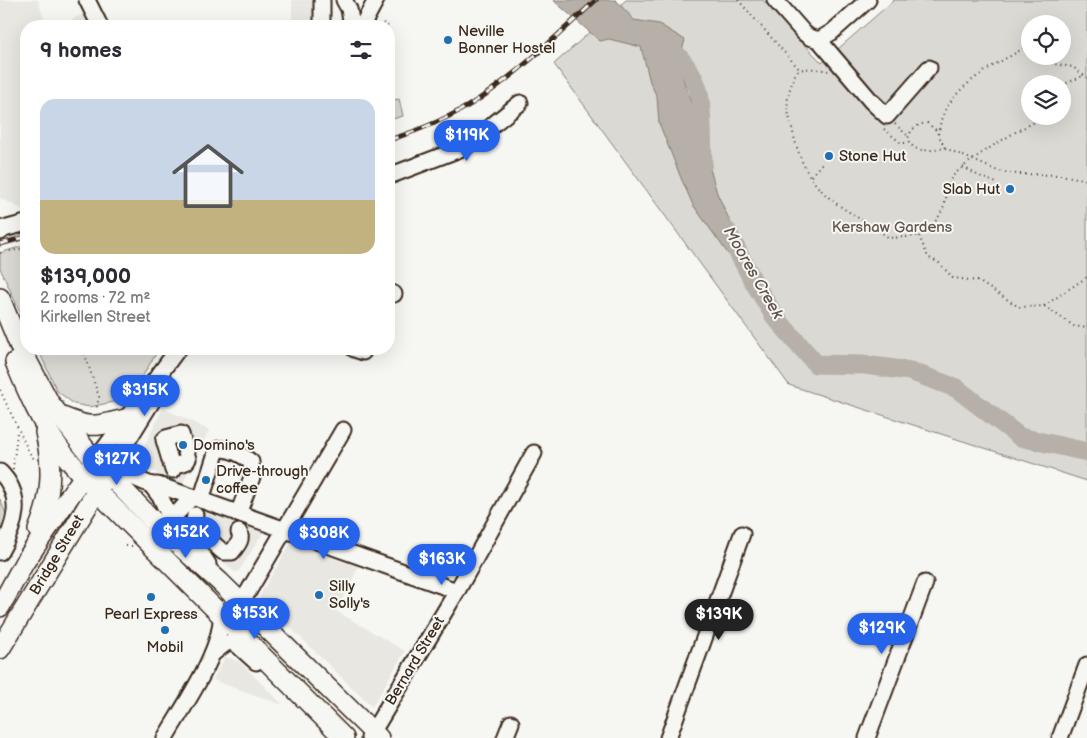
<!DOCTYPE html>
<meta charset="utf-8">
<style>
:root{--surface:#fff;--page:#f7f7f7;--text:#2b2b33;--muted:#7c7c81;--line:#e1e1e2;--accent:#2563eb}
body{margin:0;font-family:"Balsamiq Sans",sans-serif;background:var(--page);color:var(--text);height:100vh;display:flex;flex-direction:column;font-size:19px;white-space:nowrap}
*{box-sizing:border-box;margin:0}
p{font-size:16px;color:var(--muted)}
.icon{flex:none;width:28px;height:28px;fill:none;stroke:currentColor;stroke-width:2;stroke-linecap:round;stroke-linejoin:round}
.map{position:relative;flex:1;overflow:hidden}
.details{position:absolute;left:20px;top:20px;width:375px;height:335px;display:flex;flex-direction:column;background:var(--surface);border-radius:20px;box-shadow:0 5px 20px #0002}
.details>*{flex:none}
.buttons{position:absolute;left:1021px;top:15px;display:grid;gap:10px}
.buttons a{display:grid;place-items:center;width:50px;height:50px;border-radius:50%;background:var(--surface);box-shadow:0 5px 20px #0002;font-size:25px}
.price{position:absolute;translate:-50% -42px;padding:0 11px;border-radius:18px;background:var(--accent);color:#fff;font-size:16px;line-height:32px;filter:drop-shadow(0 1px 2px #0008)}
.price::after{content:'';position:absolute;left:50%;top:30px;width:15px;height:11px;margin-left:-8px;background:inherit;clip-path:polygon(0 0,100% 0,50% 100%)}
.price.on{background:#222;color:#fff}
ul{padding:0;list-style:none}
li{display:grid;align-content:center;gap:10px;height:265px;padding:0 20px}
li+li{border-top:1px solid var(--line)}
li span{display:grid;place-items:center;height:155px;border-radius:15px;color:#555}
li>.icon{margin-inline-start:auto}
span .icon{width:90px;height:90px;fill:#fffc;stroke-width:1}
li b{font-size:21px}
h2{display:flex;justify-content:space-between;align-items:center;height:60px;padding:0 20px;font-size:21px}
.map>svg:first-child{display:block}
</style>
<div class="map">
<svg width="1087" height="738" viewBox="0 0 1087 738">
<rect width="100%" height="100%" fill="#f6f6f2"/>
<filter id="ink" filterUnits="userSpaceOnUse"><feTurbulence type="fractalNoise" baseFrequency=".02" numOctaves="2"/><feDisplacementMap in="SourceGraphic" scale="10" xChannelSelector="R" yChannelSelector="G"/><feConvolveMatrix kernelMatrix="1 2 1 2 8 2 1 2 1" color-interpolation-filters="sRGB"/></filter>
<g filter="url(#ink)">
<g fill="#e8e7e2">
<polygon points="0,0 38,0 46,26 26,26 26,208 22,209 0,198"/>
<polygon points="292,0 328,0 330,4 316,26 292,26"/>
<polygon points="86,12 93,26 60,26"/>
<polygon points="163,408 209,430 182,485 136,463"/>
<polygon points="192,506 264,531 239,571 234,572 183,521"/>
<polygon points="292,541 360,564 336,611 405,651 372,707 259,597"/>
<polygon points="225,657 240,662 283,705 213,680"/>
</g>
<g fill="#dad9d3" stroke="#8a8278" fill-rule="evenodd">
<path d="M626 0H763L822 63 894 0H1087V481L789 385 554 64ZM1030 24H1062V56H1030ZM1030 84H1062V116H1030Z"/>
<polygon points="399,99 403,116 389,120 389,101"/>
<polygon points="26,245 26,325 0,268 0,253"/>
<polygon points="38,349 159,349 137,385 122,400 90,407 74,404 57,391"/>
<polygon points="0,499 8,519 0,532"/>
</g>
<polygon fill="#b6b0a9" stroke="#857a71" points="553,0 616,0 634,20 659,24 685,40 678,64 690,99 717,193 744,252 729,255 693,205 681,178 659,123 657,97 650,82 641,47 609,39 600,41"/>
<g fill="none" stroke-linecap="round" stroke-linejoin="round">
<g stroke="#b6b0a9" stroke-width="19">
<path d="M660 41C677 51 695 74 699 93 703 115 702 141 703 164"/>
<polyline points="727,231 752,279 775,317 816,364 865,365 910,371 956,388 1020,437 1087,452"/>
</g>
<g stroke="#3b2a1e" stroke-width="19">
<g id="minor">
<polyline points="87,0 100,26"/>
<polyline points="344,0 349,9 352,26"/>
<polyline points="775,0 804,33 809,37 819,40"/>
<polyline points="322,26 322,0"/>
<polyline points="362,26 376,0"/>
<polyline points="819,40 871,101 887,116 929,68"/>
<polyline points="819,40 832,32 868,0"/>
<polyline points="389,176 465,147 520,103"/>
<polyline points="0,230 26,223"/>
<polyline points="389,292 394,294"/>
<polyline points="178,349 95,461 151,485 161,498 171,520 200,552 208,564"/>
<polyline points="354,349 363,352"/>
<polygon points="181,434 188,459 186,462 174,466 173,470 164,440 166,438"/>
<path d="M0 472C25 497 15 526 0 552"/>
<polyline points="107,474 156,395 163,379"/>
<polyline points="151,485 158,485 201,500 457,591"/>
<path d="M201 500 216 453 219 449C230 448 243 455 251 462L252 477 238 514"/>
<path d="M195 515 194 522 197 529 223 552H232C237 545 243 540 239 532"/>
<polyline points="171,520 192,497"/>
<polyline points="239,602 248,592 343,430"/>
<polyline points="212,654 226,643 234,642 256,662"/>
<path d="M165 738C183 707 223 650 221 615"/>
<polyline points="369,738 457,591 534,453"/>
<polyline points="505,738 511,723"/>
<polyline points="668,738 742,534"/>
<polyline points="867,738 925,583"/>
<polyline points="1060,738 1087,665"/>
</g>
</g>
<g stroke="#3b2a1e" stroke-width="22">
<g id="major">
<polyline points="0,229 0,230"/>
<polyline points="0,298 20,347 49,402 90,455 164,532 220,582 379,738"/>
<path d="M15 362C28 393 41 423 60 449 71 464 84 477 96 490L344 738"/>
<path d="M60 416C91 429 93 427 125 419"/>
<path d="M38 530C52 497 53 466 45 432"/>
<polyline points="0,607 24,563 69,497 90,468"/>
<polyline points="0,649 103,481"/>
</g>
</g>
<g stroke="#3b2a1e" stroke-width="2" stroke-dasharray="1 4" stroke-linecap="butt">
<polyline points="738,0 800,70"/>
<polyline points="383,23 388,26"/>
<polyline points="1051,56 1054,64 1073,67 1087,78"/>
<path d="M828 71C821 69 805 67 798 71 795 73 794 77 793 81 785 99 787 109 792 128 797 151 804 173 821 190 840 210 867 221 889 238 898 237 917 238 923 233 933 226 942 214 945 203 949 189 944 184 957 172 975 156 996 144 1017 131 1026 126 1035 123 1043 116"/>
<polyline points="1062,85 1083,76"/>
<path d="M927 123 936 130 945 148C931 150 914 155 908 139 910 129 918 124 927 123Z"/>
<polyline points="895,124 908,136"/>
<polyline points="884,129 901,143 909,143"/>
<path d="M938 134C940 128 940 121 943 115 957 82 1000 62 1030 45"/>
<polyline points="945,148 998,171 1017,174 1061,175 1087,180"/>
<polyline points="963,167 979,176 999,184"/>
<polyline points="811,176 824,161"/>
<polyline points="919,236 928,257 939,263 953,278 978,281 1019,307 1044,306 1074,326 1087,328"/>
<polyline points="0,253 26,248"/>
<polyline points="1044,306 1087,277"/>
<polyline points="83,349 99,397 96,411"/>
<polyline points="0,390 29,452 34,459"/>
<polyline points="13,469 17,433 18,432"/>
<polyline points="126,546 132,546"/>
</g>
<use href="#minor" stroke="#f6f6f2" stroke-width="15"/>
<use href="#major" stroke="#f6f6f2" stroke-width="19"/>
<g stroke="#3b2a1e" stroke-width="5">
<g id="rail">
<path d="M389 140C420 130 452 117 479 99 521 71 559 34 596 0"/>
<polyline points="0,244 26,237"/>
</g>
</g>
<use href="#rail" stroke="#f6f6f2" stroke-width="3" stroke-dasharray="9" stroke-linecap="butt"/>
</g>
</g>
<g fill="#1f6fb2" stroke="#f6f6f2" stroke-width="2">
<circle cx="448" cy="40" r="5"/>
<circle cx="829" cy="156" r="5"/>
<circle cx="1010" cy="189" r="5"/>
<circle cx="183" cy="445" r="5"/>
<circle cx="206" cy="480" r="5"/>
<circle cx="319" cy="595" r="5"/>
<circle cx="151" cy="597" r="5"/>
<circle cx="165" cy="630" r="5"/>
</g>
<g text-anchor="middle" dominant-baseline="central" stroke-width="4" stroke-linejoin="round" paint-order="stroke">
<g font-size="15" fill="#3b2a1e" stroke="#f6f6f2" text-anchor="start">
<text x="458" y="31">Neville<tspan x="458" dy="17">Bonner Hostel</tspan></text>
<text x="839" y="156">Stone Hut</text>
<text x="1000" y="189" text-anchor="end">Slab Hut</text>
<text x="193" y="445">Domino's</text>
<text x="216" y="471">Drive-through<tspan x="216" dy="17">coffee</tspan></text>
<text x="329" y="586">Silly<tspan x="329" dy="17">Solly's</tspan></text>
<text x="151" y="614" text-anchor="middle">Pearl Express</text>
<text x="165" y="647" text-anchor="middle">Mobil</text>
</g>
<g font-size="15" fill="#63564b" stroke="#f6f6f2">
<text x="892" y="227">Kershaw Gardens</text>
</g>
<g font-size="15" fill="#3b2a1e" stroke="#f6f6f2">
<text transform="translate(57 555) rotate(-59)">Bridge Street</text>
<text transform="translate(415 661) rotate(-59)">Bernard Street</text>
</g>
<g font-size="16" font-style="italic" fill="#605248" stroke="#f6f6f2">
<text transform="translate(753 273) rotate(60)">Moores Creek</text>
</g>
</g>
</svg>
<div class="buttons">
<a><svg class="icon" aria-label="locate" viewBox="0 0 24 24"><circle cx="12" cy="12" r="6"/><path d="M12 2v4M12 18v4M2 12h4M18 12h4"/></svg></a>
<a><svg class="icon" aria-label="layers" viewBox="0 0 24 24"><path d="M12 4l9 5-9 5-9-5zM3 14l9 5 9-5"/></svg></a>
</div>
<b class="price" style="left:467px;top:162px">$119K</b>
<b class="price" style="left:145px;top:417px">$315K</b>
<b class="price" style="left:117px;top:486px">$127K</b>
<b class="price" style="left:186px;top:559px">$152K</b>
<b class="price" style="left:324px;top:560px">$308K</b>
<b class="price" style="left:442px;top:586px">$163K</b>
<b class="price" style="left:255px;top:640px">$153K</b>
<b class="price on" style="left:719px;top:641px">$139K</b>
<b class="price" style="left:882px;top:655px">$129K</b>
<section class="details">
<h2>9 homes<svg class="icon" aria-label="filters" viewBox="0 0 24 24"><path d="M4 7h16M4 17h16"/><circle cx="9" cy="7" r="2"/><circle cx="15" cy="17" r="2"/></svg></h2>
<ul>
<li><span style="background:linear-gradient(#c9d6e8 65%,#c2b280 0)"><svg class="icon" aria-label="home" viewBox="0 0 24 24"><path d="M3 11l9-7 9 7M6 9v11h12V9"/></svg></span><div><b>$139,000</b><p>2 rooms · 72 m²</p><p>Kirkellen Street</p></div></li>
</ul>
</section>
</div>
